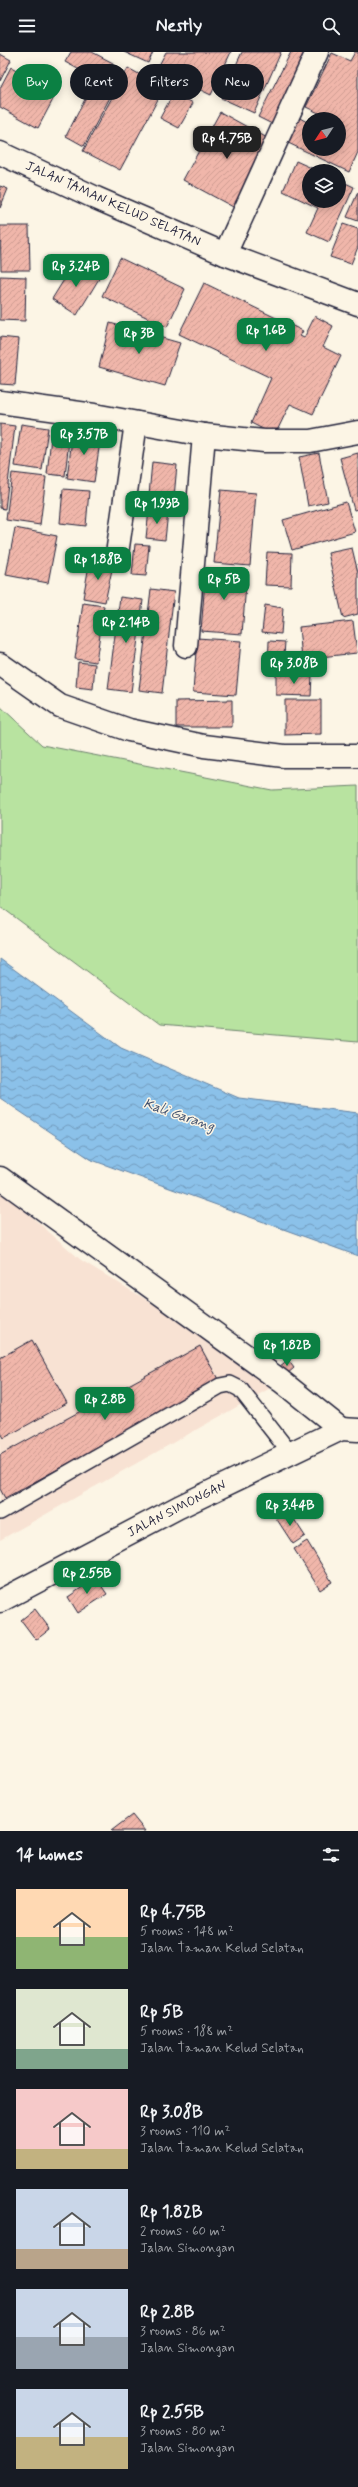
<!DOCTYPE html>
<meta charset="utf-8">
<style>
:root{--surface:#171b24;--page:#20242c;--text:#f1f3f6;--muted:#9ea1a6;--accent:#0b8043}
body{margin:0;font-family:Mynerve,sans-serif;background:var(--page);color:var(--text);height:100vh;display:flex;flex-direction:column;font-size:15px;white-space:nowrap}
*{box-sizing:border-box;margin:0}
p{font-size:13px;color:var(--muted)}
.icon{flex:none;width:22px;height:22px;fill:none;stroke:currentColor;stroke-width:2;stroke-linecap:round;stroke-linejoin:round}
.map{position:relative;height:1779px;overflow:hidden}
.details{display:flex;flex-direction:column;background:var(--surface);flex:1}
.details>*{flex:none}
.banner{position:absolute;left:12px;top:12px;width:334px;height:36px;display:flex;gap:8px}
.needle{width:26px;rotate:234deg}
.controls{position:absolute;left:302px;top:60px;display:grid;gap:8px}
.controls a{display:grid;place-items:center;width:44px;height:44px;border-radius:50%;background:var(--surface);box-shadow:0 2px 10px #0003;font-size:20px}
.price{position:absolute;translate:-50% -34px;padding:0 9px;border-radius:8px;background:var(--accent);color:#fff;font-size:13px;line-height:26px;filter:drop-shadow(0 1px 2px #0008)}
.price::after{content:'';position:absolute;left:50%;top:24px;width:12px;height:9px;margin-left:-6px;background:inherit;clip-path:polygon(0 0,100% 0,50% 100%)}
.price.selected{background:#222;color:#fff}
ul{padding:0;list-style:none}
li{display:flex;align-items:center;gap:12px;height:100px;padding:0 16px}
li span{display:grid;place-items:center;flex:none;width:112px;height:80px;border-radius:0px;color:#555}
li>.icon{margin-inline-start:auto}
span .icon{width:48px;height:48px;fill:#fffc;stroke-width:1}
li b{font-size:17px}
h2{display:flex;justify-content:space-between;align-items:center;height:48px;padding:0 16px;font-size:17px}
.tag{padding:0 14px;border-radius:18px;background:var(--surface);box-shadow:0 2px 10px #0003;font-size:14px;line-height:36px}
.tag.selected{background:var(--accent);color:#fff}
header{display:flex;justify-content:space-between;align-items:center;height:52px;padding:0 16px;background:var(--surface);font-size:18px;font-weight:700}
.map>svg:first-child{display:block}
</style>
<header><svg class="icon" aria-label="menu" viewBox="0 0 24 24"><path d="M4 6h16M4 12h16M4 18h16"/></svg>Nestly<svg class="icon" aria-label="search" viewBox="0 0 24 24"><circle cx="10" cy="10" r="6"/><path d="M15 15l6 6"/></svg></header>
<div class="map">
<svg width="358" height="1779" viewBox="0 0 358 1779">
<defs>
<pattern id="water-waves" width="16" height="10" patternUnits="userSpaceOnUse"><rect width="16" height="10" fill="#8bc1e9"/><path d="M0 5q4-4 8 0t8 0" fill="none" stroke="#719cbe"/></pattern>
<pattern id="building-hatch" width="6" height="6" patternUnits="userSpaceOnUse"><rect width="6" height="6" fill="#f0b6aa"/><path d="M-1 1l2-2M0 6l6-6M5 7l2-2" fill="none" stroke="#ce9c93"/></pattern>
</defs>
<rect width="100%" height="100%" fill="#fcf5e5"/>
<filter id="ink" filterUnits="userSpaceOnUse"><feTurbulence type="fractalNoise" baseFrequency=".025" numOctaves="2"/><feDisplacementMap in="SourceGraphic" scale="8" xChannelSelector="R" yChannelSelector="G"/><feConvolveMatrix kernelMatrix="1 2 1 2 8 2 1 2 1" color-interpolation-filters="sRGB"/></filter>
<g filter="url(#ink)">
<polygon fill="#f8e2d3" points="0,1137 81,1208 281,1330 0,1488"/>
<polygon fill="#b8e3a0" stroke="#6d826e" points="0,654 42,693 272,738 358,734 358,990 159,973 0,854"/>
<polygon fill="url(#water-waves)" stroke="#6181a3" points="0,907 121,996 239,1046 358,1061 358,1204 92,1108 0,1046"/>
<g fill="url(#building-hatch)" stroke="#22223b">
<polygon points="71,0 92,0 113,11 102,30 65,10"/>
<polygon points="124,0 153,0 148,11"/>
<polygon points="166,0 231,0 211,43 157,17"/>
<polygon points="242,0 281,0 254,61 221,46"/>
<polygon points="291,0 315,0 278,75 258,65"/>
<polygon points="355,0 358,0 358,100 349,120 284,89 296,64 309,71 309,97 339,97 339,67 327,67 327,65 306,55 332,1 350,9"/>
<polygon points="0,2 11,8 0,29"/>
<polygon points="11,15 57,40 38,76 0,55 0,36"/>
<polygon points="128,16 164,36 120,118 83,99"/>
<polygon points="95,28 114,38 84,94 66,84"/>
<polygon points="174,40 193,51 179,76 160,66"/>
<polygon points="220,60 271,88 235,156 183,128"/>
<polygon points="296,109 318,119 309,119 309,149 339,149 339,128 354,135 329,190 307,180 318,156 283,139"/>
<polygon points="0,134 8,137 0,156"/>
<polygon points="358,140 358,169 347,165"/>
<polygon points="343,172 358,177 358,195 351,212 330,205"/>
<polygon points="0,174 29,174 30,218 1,218"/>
<polygon points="120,206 185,237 167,275 102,244"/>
<polygon points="75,210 100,225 77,263 52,247"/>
<polygon points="0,224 26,225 25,269 0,268"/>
<polygon points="204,231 303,279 300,284 304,286 315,264 333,274 323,295 341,304 313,362 290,352 275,383 251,371 271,326 179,282"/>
<polygon points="110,271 180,291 165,334 99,315"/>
<polygon points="0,285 19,287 15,333 0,332"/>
<polygon points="0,372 15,374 5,457 0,456"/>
<polygon points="21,372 48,376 42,418 15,414"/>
<polygon points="52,376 70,379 65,424 47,422"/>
<polygon points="73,379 101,383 94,430 67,426"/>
<polygon points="319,401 328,450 308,454 299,405"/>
<polygon points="358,401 358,457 354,458 340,406"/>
<polygon points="152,410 177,413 173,456 148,454"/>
<polygon points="12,421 46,425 40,473 6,468"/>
<polygon points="63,437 89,439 86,474 60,471"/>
<polygon points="221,438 256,441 250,514 214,511"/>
<polygon points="346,450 355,480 292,498 283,468"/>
<polygon points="149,458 168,460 165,488 146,486"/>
<polygon points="15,476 57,484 48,531 6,523"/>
<polygon points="135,492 149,493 146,524 132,523"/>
<polygon points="352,496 358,521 358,562 343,566 328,501"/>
<polygon points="267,500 292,501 291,534 265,533"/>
<polygon points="90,508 113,513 105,550 83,546"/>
<polygon points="206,516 247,520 242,582 201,579"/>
<polygon points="151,537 174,540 162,641 139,638"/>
<polygon points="120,545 143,548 131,640 108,637"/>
<polygon points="83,551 104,554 96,610 75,607"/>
<polygon points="265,553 283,556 281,582 262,580"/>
<polygon points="353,569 357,601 302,607 299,575"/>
<polygon points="197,586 241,589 236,643 193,640"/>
<polygon points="269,589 285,590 283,616 268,615"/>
<polygon points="78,610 95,612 93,637 76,635"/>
<polygon points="276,622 312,623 311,644 276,643"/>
<polygon points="232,648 232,675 176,675 176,649"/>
<polygon points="285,648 321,648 321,682 285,683"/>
<polygon points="32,1288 67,1351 4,1386 0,1379 0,1306"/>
<polygon points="200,1294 219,1329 5,1446 0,1437 0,1403"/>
<polygon points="288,1308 294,1316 287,1322 280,1314"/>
<polygon points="288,1458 305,1484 293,1492 276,1466"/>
<polygon points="307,1489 332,1530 320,1538 294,1497"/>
<polygon points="96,1526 107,1542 78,1561 68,1545"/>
<polygon points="35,1557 50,1577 36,1588 21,1568"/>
<polygon points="132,1763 145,1779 111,1779"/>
</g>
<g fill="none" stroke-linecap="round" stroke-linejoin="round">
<g stroke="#22223b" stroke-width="18">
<polyline id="lane" points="0,1460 220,1334 230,1332 240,1337 290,1401"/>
</g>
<g stroke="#22223b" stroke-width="25">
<g id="street">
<polyline points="0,101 96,146 225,202 358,252"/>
<polyline points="225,202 317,0"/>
<polyline points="0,350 94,363 204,383 264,389 310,389 358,380"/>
<polyline points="117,502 136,371"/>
<polyline points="186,594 204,383"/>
<polyline points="0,612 60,654 129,678 204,694 284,704 358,704"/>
<polyline points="0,1126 281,1329 341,1377"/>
</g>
</g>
<g stroke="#22223b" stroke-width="25">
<polyline id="secondary" points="0,1549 179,1455 341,1377 358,1378"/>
</g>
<use href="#lane" stroke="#fcf5e5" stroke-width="15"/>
<use href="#street" stroke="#fcf5e5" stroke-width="22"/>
<use href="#secondary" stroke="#fcf5e5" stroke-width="22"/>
</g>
</g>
<g text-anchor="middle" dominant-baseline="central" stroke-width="3" stroke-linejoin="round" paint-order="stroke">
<g font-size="13" fill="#22223b" stroke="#fcf5e5">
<text transform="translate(113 152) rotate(24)">JALAN TAMAN KELUD SELATAN</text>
<text transform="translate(177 1457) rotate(-27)">JALAN SIMONGAN</text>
</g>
<g font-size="14" font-style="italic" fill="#42526f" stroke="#fcf5e5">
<text transform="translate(179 1063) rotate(19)">Kali Garang</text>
</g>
</g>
</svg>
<div class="controls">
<a><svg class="needle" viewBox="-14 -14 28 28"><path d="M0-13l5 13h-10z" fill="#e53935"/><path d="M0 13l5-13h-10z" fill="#9ea1a6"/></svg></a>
<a><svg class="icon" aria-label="layers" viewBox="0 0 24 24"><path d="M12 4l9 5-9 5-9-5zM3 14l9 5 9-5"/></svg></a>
</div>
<b class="price selected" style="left:227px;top:108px">Rp 4.75B</b>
<b class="price" style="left:76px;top:236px">Rp 3.24B</b>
<b class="price" style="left:266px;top:300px">Rp 1.6B</b>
<b class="price" style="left:139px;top:303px">Rp 3B</b>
<b class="price" style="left:84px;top:404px">Rp 3.57B</b>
<b class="price" style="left:157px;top:473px">Rp 1.93B</b>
<b class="price" style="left:98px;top:529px">Rp 1.88B</b>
<b class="price" style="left:224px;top:549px">Rp 5B</b>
<b class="price" style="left:126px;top:592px">Rp 2.14B</b>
<b class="price" style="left:294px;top:633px">Rp 3.08B</b>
<b class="price" style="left:287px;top:1315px">Rp 1.82B</b>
<b class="price" style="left:105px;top:1369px">Rp 2.8B</b>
<b class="price" style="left:290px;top:1475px">Rp 3.44B</b>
<b class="price" style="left:87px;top:1543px">Rp 2.55B</b>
<div class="banner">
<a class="tag selected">Buy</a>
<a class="tag">Rent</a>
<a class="tag">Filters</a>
<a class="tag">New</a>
</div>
</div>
<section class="details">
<h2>14 homes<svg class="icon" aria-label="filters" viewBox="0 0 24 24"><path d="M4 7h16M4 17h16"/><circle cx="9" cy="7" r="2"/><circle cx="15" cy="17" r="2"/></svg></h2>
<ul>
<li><span style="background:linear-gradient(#ffd9b3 60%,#8fb573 0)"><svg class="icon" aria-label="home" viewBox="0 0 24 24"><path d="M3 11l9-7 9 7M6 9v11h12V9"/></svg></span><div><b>Rp 4.75B</b><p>5 rooms · 148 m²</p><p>Jalan Taman Kelud Selatan</p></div></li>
<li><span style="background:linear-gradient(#dfe7d0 75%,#7fa58c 0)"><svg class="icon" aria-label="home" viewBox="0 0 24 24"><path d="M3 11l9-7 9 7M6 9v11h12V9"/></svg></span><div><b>Rp 5B</b><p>5 rooms · 188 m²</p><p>Jalan Taman Kelud Selatan</p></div></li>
<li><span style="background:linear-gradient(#f6c9c9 75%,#c2b280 0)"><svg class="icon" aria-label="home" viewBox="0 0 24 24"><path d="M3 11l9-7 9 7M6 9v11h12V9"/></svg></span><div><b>Rp 3.08B</b><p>3 rooms · 110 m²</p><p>Jalan Taman Kelud Selatan</p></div></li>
<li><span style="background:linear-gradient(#c9d6e8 75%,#b9a48a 0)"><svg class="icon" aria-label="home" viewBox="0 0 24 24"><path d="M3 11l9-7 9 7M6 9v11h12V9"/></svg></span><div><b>Rp 1.82B</b><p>2 rooms · 60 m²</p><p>Jalan Simongan</p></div></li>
<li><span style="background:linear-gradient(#c9d6e8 60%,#9aa5b1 0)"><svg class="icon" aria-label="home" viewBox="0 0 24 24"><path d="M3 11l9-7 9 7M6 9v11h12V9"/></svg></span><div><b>Rp 2.8B</b><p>3 rooms · 86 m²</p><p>Jalan Simongan</p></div></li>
<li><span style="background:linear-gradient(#c9d6e8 60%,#c2b280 0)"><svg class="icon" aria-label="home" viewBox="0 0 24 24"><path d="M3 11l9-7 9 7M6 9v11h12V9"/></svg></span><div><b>Rp 2.55B</b><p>3 rooms · 80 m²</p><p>Jalan Simongan</p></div></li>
</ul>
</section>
